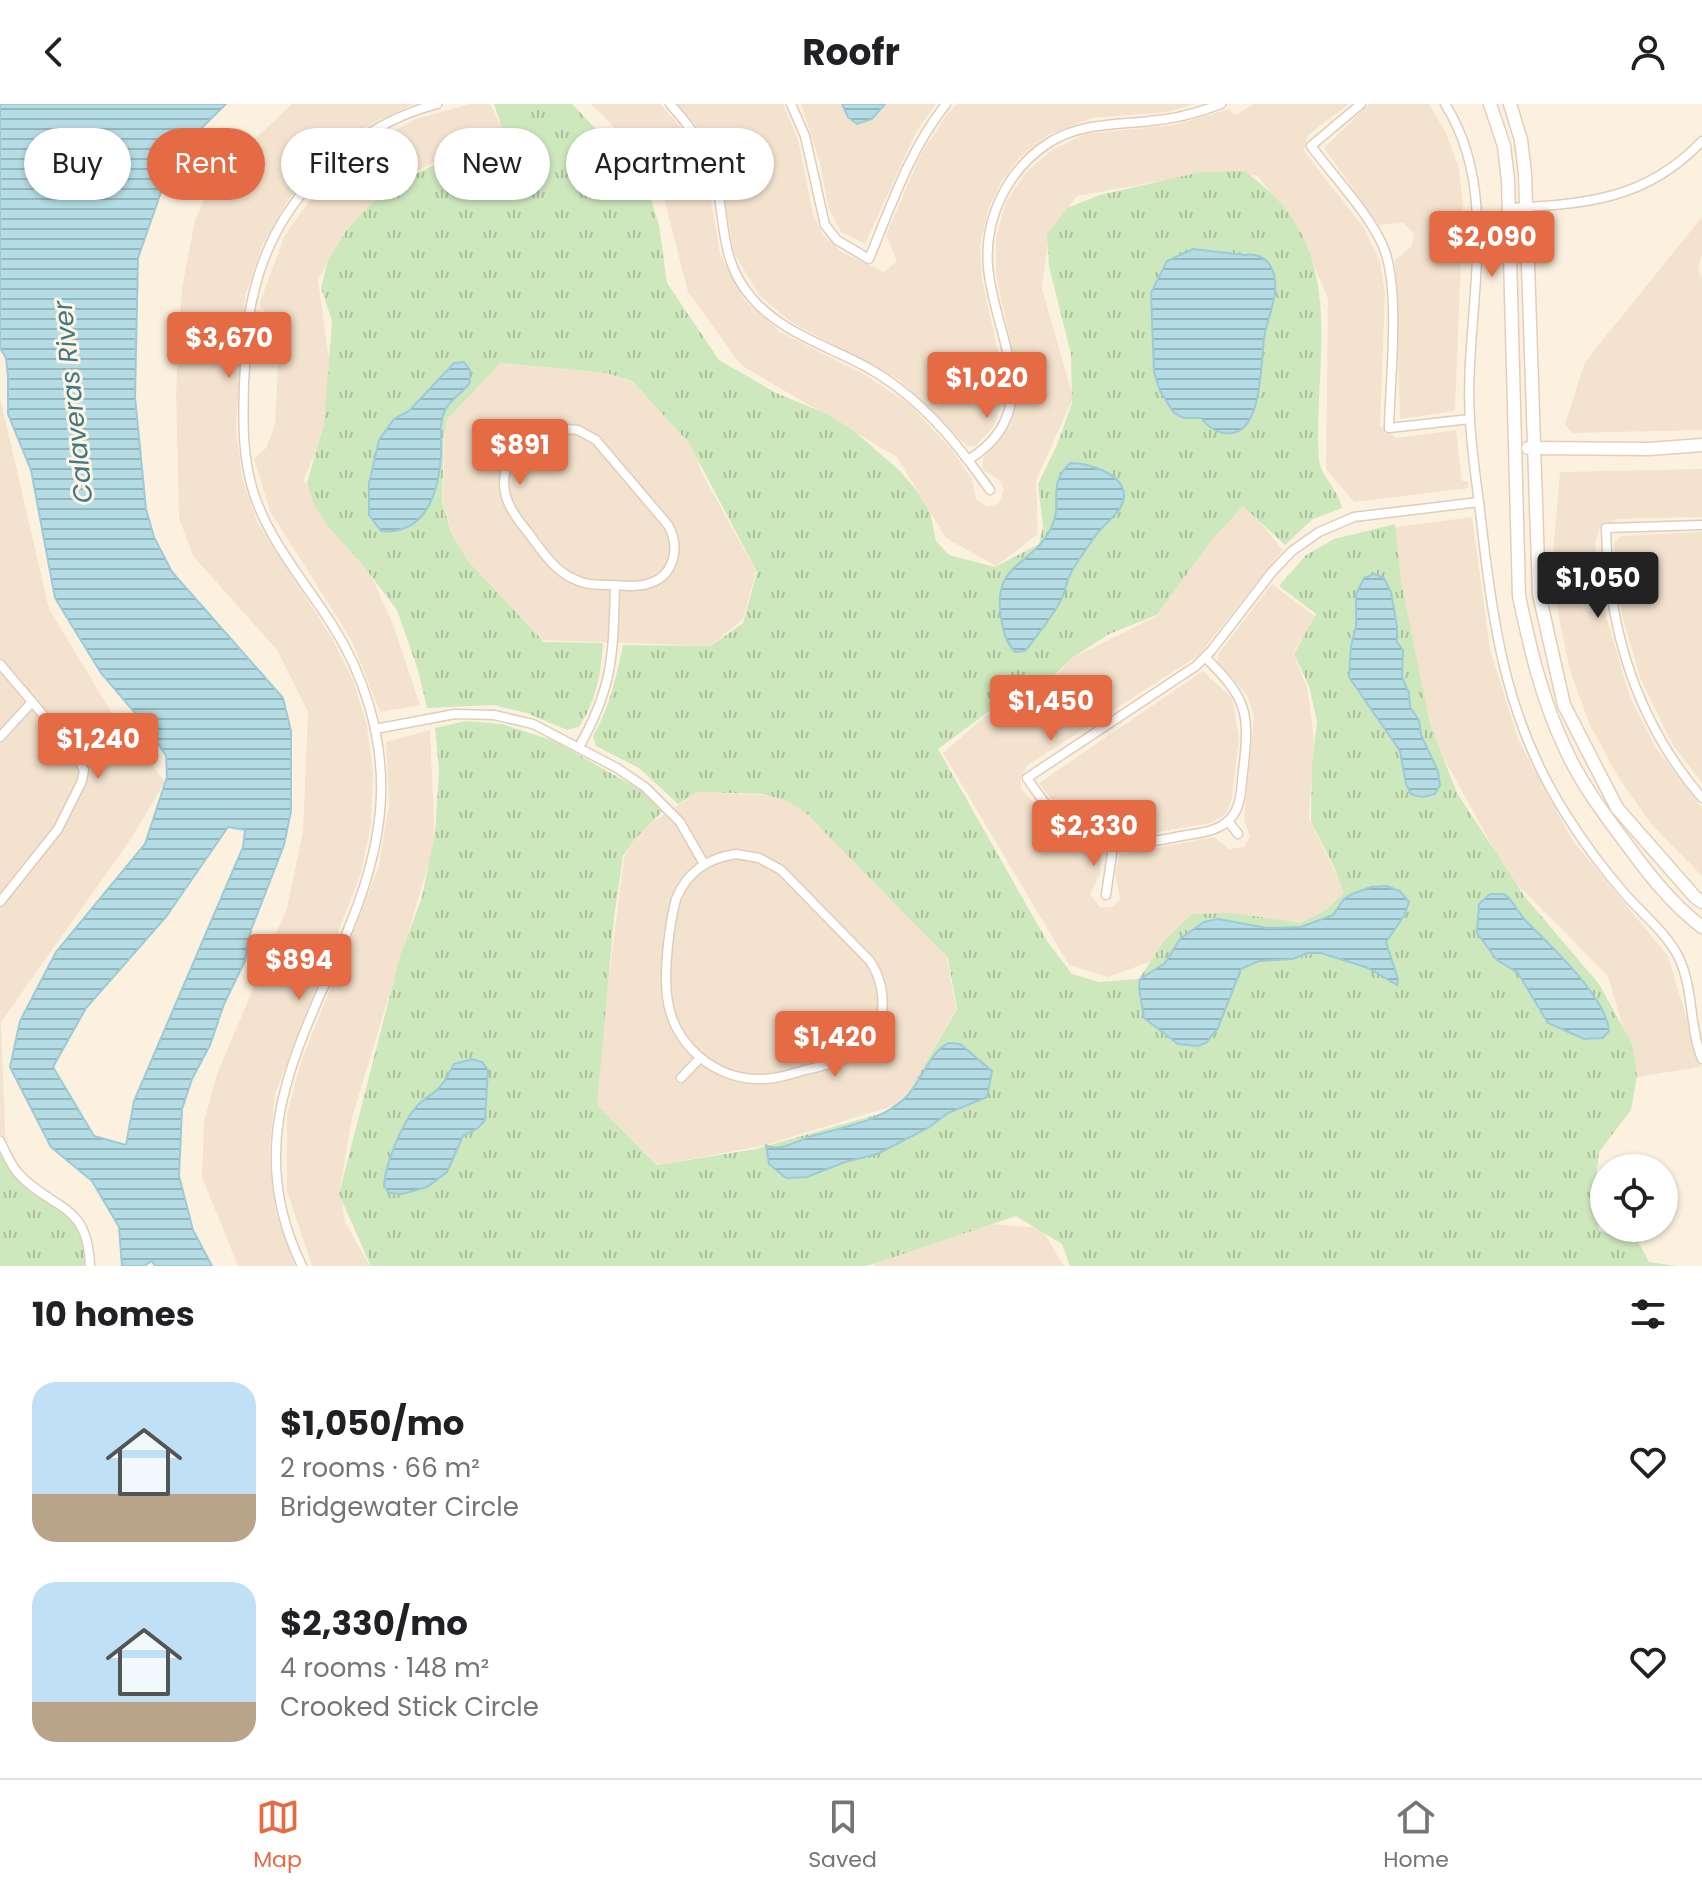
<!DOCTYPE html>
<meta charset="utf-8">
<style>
:root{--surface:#fff;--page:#f2f2f2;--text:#202124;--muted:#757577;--line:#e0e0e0;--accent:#e56b45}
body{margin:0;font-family:Poppins,sans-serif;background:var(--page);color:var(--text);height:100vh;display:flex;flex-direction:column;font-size:30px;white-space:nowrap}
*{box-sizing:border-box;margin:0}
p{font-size:26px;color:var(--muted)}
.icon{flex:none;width:44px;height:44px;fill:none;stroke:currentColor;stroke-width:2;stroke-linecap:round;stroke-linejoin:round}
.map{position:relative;height:1162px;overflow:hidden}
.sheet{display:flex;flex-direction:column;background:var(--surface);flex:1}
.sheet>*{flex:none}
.hud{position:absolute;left:24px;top:24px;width:800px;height:72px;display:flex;gap:16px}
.tools{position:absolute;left:1590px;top:1050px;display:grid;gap:16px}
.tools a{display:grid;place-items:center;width:88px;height:88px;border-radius:50%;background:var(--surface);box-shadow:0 2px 6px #0004;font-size:40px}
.price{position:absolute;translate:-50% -68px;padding:0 18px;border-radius:8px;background:var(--accent);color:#fff;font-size:26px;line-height:52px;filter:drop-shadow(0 2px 4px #0008)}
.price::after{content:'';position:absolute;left:50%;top:48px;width:24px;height:18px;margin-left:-12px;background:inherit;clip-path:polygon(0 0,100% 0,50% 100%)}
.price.selected{background:#222;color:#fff}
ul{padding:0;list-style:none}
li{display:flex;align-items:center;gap:24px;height:200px;padding:0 32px}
li span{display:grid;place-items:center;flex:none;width:224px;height:160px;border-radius:24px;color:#555}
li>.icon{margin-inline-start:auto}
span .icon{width:96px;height:96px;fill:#fffc;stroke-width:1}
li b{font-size:34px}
h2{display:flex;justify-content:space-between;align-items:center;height:96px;padding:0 32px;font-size:34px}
.chip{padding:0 28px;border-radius:36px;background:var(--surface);box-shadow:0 2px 6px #0004;font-size:28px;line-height:72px}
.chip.selected{background:var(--accent);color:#fff}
header{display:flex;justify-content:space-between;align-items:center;height:104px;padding:0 32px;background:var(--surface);font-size:36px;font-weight:700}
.menu{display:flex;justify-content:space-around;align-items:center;height:112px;border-top:2px solid var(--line);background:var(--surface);font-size:22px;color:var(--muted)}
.menu a{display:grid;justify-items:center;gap:4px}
.menu .selected{color:var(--accent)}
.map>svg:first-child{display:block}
</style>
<header><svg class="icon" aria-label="back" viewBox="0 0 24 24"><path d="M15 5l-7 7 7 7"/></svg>Roofr<svg class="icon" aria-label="person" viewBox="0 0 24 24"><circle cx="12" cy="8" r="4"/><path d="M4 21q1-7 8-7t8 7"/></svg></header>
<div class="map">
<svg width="1702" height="1162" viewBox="0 0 1702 1162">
<defs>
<pattern id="grass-tufts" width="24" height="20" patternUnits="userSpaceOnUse" patternTransform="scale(2)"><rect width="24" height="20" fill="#cee8be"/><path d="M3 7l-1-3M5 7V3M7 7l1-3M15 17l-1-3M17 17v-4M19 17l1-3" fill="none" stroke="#acbf9c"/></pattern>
<pattern id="water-rules" width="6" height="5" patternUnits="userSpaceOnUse" patternTransform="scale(2)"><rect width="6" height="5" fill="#b4dce4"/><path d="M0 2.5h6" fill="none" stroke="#97b5bb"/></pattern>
</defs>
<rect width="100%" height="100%" fill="#fcf1df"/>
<g fill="#f3e3ce">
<polygon points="292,0 414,0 369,21 324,55 288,96 262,142 245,192 236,325 242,373 257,418 332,534 353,576 367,622 373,669 371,719 361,769 275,990 269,1049 276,1109 295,1162 238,1162 202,1073 204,1018 217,970 287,804 303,727 308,608 277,546 193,452 179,414 176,288 182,184 195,116 214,73"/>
<polygon points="470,0 490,0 504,27 405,72 346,125 318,176 331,269 327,324 303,376 365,458 392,518 420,601 380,608 352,537 270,407 254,355 266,344 275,321 279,243 272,215 259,201 284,133 319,83 365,42 416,15"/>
<polygon points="590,0 660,0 682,24 699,52 709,83 720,150 745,197 780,228 864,270 910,301 952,346 972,375 976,395 987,403 999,399 1004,386 1000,377 982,365 983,355 1010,322 1020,280 996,171 996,133 1006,98 1026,68 1052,46 1085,30 1173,21 1229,5 1235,11 1254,0 1349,0 1308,31 1304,47 1364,124 1380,157 1385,190 1380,322 1396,334 1456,326 1462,377 1468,377 1468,384 1354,398 1326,365 1328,195 1299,126 1257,71 1161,77 1077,92 1049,130 1042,184 1073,294 1036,377 1038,430 996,462 946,434 897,353 741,261 688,188 659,74 600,8"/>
<polygon points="677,0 783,0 798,35 813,110 823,131 842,148 884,168 897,157 886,131 921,50 947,10 957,0 1195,0 1167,8 1092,14 1048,31 1021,52 1001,78 988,106 980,142 982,176 1006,283 994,322 976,342 968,343 900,276 791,218 760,192 734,149 721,73 703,30"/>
<polygon points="801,0 936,0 917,26 865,140 841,128 828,102 820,59"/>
<polygon points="1369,0 1429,0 1446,29 1459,65 1463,103 1455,307 1400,315 1395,156 1412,142 1414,129 1403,119 1379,121 1324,44"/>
<polygon points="1702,113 1702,150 1698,166 1702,173 1702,326 1572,329 1565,320 1585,258"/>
<polygon points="498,259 606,269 631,277 690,336 702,369 756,467 743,515 711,542 542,536 468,457 451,429 443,397 445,319"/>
<polygon points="0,293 49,505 112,609 165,678 132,733 1,918 6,1049 0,1047"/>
<polygon points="1702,365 1702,413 1617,415 1600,424 1595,438 1603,502 1630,593 1656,644 1702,704 1702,772 1652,721 1617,671 1589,619 1569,563 1551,474 1560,368"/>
<polygon points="1243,398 1283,446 1199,551 1028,661 1021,673 1021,685 1060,728 1101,751 1100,770 1090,790 1101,804 1112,803 1120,795 1115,769 1120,751 1214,733 1229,745 1244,743 1250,732 1244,716 1254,612 1247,591 1218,558 1218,550 1272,480 1316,513 1293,549 1307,583 1314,634 1309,715 1345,788 1321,820 1152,857 1108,873 1069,861 943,649 991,607 1024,607 1072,554 1157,512 1206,440"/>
<polygon points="1472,413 1490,545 1518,635 1573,737 1668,852 1701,963 1637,973 1608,872 1508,771 1429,627 1389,424"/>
<polygon points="1702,428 1702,679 1673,641 1641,576 1622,511 1614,439 1621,432"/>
<polygon points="1203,567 1232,594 1239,635 1232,693 1226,710 1211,719 1114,735 1069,718 1039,679"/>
<polygon points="430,626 435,739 352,1014 340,1084 345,1118 370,1162 312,1162 287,1087 287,1012 300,961 379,762 389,700 386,638"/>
<polygon points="697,688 760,691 785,695 805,707 947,853 956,905 911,986 893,1002 762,1042 658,1061 596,1001 604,913 624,754 632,737 654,717"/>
<polygon points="974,1119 1041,1124 1064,1162 873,1162 891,1140"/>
</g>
<g fill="url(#grass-tufts)">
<path d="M494 0H572L645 76 659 121 667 179 719 256 776 289 829 311 854 327 899 366 917 387 930 408 936 437 949 451 995 463 1039 440 1043 423 1038 380 1057 341 1072 299 1071 250 1049 162 1047 131 1067 104 1100 91 1201 68 1245 67C1255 76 1268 85 1277 95 1345 169 1313 265 1319 355 1320 372 1339 386 1342 404L1313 415 1285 441 1243 402 1210 438 1157 511 1109 530 1072 554 1020 604 992 605 938 645 1047 837 1072 870 1099 878 1139 875 1164 837 1192 810 1231 809 1301 819 1326 806 1344 789 1334 763 1311 718 1312 659 1317 618 1309 582 1294 550 1316 510 1279 482 1306 451 1334 435 1395 420 1401 477 1430 620 1457 689 1525 793 1599 880 1632 940 1637 972 1631 1006 1599 1048 1594 1094 1599 1126 1616 1133 1638 1137 1649 1158 1677 1162H1070L1062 1140 1016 1112 867 1162H371L339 1090 400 852 422 793 435 730 439 666 435 624 466 617 502 620 554 637 641 686 663 707 634 736 623 752 614 814 597 1001 657 1061 756 1045 893 1006 905 995 957 905 948 854 805 708 785 696 761 690 697 688 678 700 639 664 596 642 593 632C610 603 616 573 623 541L711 542 743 519 757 468 689 339 632 277 606 269 500 259 447 316 444 331 442 396 451 429 468 457 544 538 603 539C601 570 596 597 579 623L567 626 527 609 494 601 427 604 418 566 397 506 362 460 327 421 314 401 307 379 324 321 332 217 321 184 328 156 347 125 370 101 402 77 503 27Z"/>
<polygon points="0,1047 6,1049 20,1072 82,1122 90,1162 0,1162"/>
</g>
<g fill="url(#water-rules)" stroke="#9bcbd6" stroke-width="2" fill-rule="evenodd">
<path d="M0 0H226L174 51 138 154 135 293 146 405 154 433 172 468 283 594 291 627V707L284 741 251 826 245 857 224 900 210 941 192 975 182 1005 179 1072 193 1126 212 1162H155L152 1157 144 1162H122L119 1123 92 1077 51 1043 10 963 20 917 56 848 145 740 167 673 166 652 147 623 101 569 55 494 31 366 8 310V272L6 254 0 244ZM228 723 245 726 243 743 134 997 126 1041 94 1032 53 963 86 904 166 813Z"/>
<polygon points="842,0 885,0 872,15 857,20 848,13"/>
<path d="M1193 145 1245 151C1255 149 1266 153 1271 163 1282 184 1269 209 1265 229 1260 254 1264 325 1232 329 1219 331 1209 324 1201 314H1184L1174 309 1160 287 1154 268 1151 189 1167 157Z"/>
<path d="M464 258 470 266V278C464 289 450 295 445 306 438 320 442 336 441 350 439 387 427 431 381 427L369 411V379L379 336 394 315 409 307 454 259Z"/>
<path d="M1070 359C1088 359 1123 369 1124 391 1125 407 1104 419 1096 431 1087 444 1076 458 1069 473 1066 480 1065 489 1061 496 1051 514 1038 531 1025 547L1015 548C1005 537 1004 529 1001 514 992 456 1032 465 1052 422 1063 398 1046 382 1070 359Z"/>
<path d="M1374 470 1384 474 1391 488 1397 523V538L1403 546 1402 573 1409 589 1410 603 1419 616 1421 631 1438 667 1440 681 1435 690C1426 693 1420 694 1411 690L1406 680 1400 647 1349 573 1351 542 1356 522V490L1364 474Z"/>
<polygon points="1386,782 1400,787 1409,798 1404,812 1386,838 1398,875 1397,881 1368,864 1321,849 1307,849 1293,855 1259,857 1241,865 1218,924 1206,939 1198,942 1178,940 1144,914 1139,884 1140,875 1165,859 1180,835 1204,818 1218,815 1267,824 1301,823 1333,811 1344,795 1352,790 1371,783"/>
<path d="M1490 790H1504L1508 793C1515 801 1520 811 1527 818 1551 842 1607 894 1609 927L1603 934 1584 935 1548 919 1518 869 1497 856 1477 829 1479 800Z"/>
<path d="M949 939 960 940 992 967 987 993 948 1009 928 1024 877 1050 845 1058 807 1073 786 1074 769 1060 766 1041C779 1049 798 1036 812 1032 846 1022 882 1018 908 991 922 976 930 947 949 939Z"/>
<path d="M472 955 482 958 488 966 485 1016 478 1024 463 1032 447 1068 427 1083 402 1090 389 1089 384 1082C385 1060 402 1019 417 1002 423 995 430 992 437 986 444 980 449 969 454 960Z"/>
</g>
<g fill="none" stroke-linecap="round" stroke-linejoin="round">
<g stroke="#dfcdbb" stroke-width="11">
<g id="street">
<path d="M670 0C691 23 708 47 716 78 726 121 720 156 751 193 782 230 830 242 870 265 910 288 941 320 968 356 1049 307 994 232 988 163 984 113 1008 65 1050 38 1082 19 1114 21 1150 17 1174 15 1198 9 1221 0"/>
<path d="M791 0 805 32 825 121 837 136 869 155C891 102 910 45 946 0"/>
<path d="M1361 0 1311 42C1334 73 1368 108 1383 142 1401 184 1390 276 1389 324L1470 315"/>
<path d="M1445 0C1504 92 1463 213 1470 316 1472 352 1478 388 1482 424 1494 530 1508 620 1567 712 1584 739 1604 766 1625 790 1643 811 1667 829 1679 854 1694 886 1689 923 1702 955"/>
<path d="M1509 104C1586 100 1646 96 1702 37"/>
<path d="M555 324 578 326 596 336 668 421C681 444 674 473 647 480 635 484 622 481 610 481 597 481 585 481 574 475 553 466 540 444 527 427 512 409 499 390 506 365 513 342 532 329 555 324Z"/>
<polyline points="968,356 990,386"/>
<path d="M1702 421 1606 424C1608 524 1636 617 1702 694"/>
<path d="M1206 554C1248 596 1250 609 1243 668 1241 683 1242 701 1231 714 1219 728 1198 729 1181 732 1097 749 1076 747 1027 674L1196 562 1211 547 1272 468 1292 447 1319 428 1354 413 1479 398"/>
<polyline points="0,560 73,646 84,666 82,677 58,725 0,798"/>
<polyline points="375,625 455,610 494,611 533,620 617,664 645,683 680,718 704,760"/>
<polyline points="0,633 32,598"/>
<path d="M579 643C614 581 613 550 615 481"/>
<polyline points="1228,717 1238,730"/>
<path d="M736 750 759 754 781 766 870 857C892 891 886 937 846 954 833 960 819 963 805 966 791 970 778 975 763 975 715 977 672 940 667 892 664 865 669 822 676 795 687 768 707 754 736 750Z"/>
<polyline points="1106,791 1113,742"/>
<polyline points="681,974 700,954"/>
<path d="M0 1037C5 1047 10 1060 18 1069 52 1107 88 1097 90 1162"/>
<path d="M302 1162C214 983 375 861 381 692 383 631 364 570 331 519 304 477 270 438 254 390 242 353 243 317 244 279 246 249 246 218 254 188 275 98 347 24 437 0"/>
</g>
</g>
<g stroke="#e4ceb9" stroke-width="15">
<g id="secondary">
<path d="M1490 0 1504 42 1508 76 1519 492C1530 544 1542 596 1565 644 1581 680 1605 711 1628 742 1650 772 1672 800 1702 823"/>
<polyline points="1510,0 1521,36 1525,70 1539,490 1564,601 1617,704 1695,793 1702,798"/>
<polyline points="1528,344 1649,345 1702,341"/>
</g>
</g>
<use href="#street" stroke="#fff" stroke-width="8"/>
<use href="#secondary" stroke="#fff" stroke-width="12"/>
</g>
<g text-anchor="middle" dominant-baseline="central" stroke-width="6" stroke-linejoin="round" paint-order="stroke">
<g font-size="26" font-style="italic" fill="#417885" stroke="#fff5e4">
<text transform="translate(73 298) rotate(-96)">Calaveras River</text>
</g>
</g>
</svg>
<div class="tools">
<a><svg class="icon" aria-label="locate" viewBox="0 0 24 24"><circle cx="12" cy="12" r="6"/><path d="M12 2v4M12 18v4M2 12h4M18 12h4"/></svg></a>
</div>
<b class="price" style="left:1492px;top:175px">$2,090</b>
<b class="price" style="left:229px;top:276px">$3,670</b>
<b class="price" style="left:987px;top:316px">$1,020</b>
<b class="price" style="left:520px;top:383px">$891</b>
<b class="price selected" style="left:1598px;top:516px">$1,050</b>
<b class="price" style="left:1051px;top:639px">$1,450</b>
<b class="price" style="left:98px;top:677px">$1,240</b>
<b class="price" style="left:1094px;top:764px">$2,330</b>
<b class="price" style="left:299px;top:898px">$894</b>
<b class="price" style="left:835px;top:975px">$1,420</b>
<div class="hud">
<a class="chip">Buy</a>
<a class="chip selected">Rent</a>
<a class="chip">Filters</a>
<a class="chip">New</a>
<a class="chip">Apartment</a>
</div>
</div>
<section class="sheet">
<h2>10 homes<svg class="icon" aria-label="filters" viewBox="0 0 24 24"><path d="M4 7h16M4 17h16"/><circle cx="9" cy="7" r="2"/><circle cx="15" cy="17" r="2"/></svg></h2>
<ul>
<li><span style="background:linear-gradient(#bfe0f5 70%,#b9a48a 0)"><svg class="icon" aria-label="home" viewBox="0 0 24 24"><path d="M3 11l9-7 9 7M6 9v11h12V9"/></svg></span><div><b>$1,050/mo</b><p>2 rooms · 66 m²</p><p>Bridgewater Circle</p></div><svg class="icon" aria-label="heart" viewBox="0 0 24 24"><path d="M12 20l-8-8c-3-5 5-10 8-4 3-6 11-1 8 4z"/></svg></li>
<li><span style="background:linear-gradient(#bfe0f5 75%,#b9a48a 0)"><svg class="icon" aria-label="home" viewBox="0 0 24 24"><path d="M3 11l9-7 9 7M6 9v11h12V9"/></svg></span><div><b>$2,330/mo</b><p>4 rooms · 148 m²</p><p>Crooked Stick Circle</p></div><svg class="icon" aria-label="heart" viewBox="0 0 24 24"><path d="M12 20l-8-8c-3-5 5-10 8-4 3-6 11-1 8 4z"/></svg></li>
</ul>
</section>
<nav class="menu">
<a class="selected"><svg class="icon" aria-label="map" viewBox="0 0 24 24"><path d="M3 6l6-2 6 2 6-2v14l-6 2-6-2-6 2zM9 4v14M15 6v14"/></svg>Map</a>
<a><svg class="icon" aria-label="saved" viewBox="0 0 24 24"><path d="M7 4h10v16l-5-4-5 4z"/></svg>Saved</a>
<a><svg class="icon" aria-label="home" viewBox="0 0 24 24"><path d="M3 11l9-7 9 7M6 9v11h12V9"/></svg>Home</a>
</nav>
